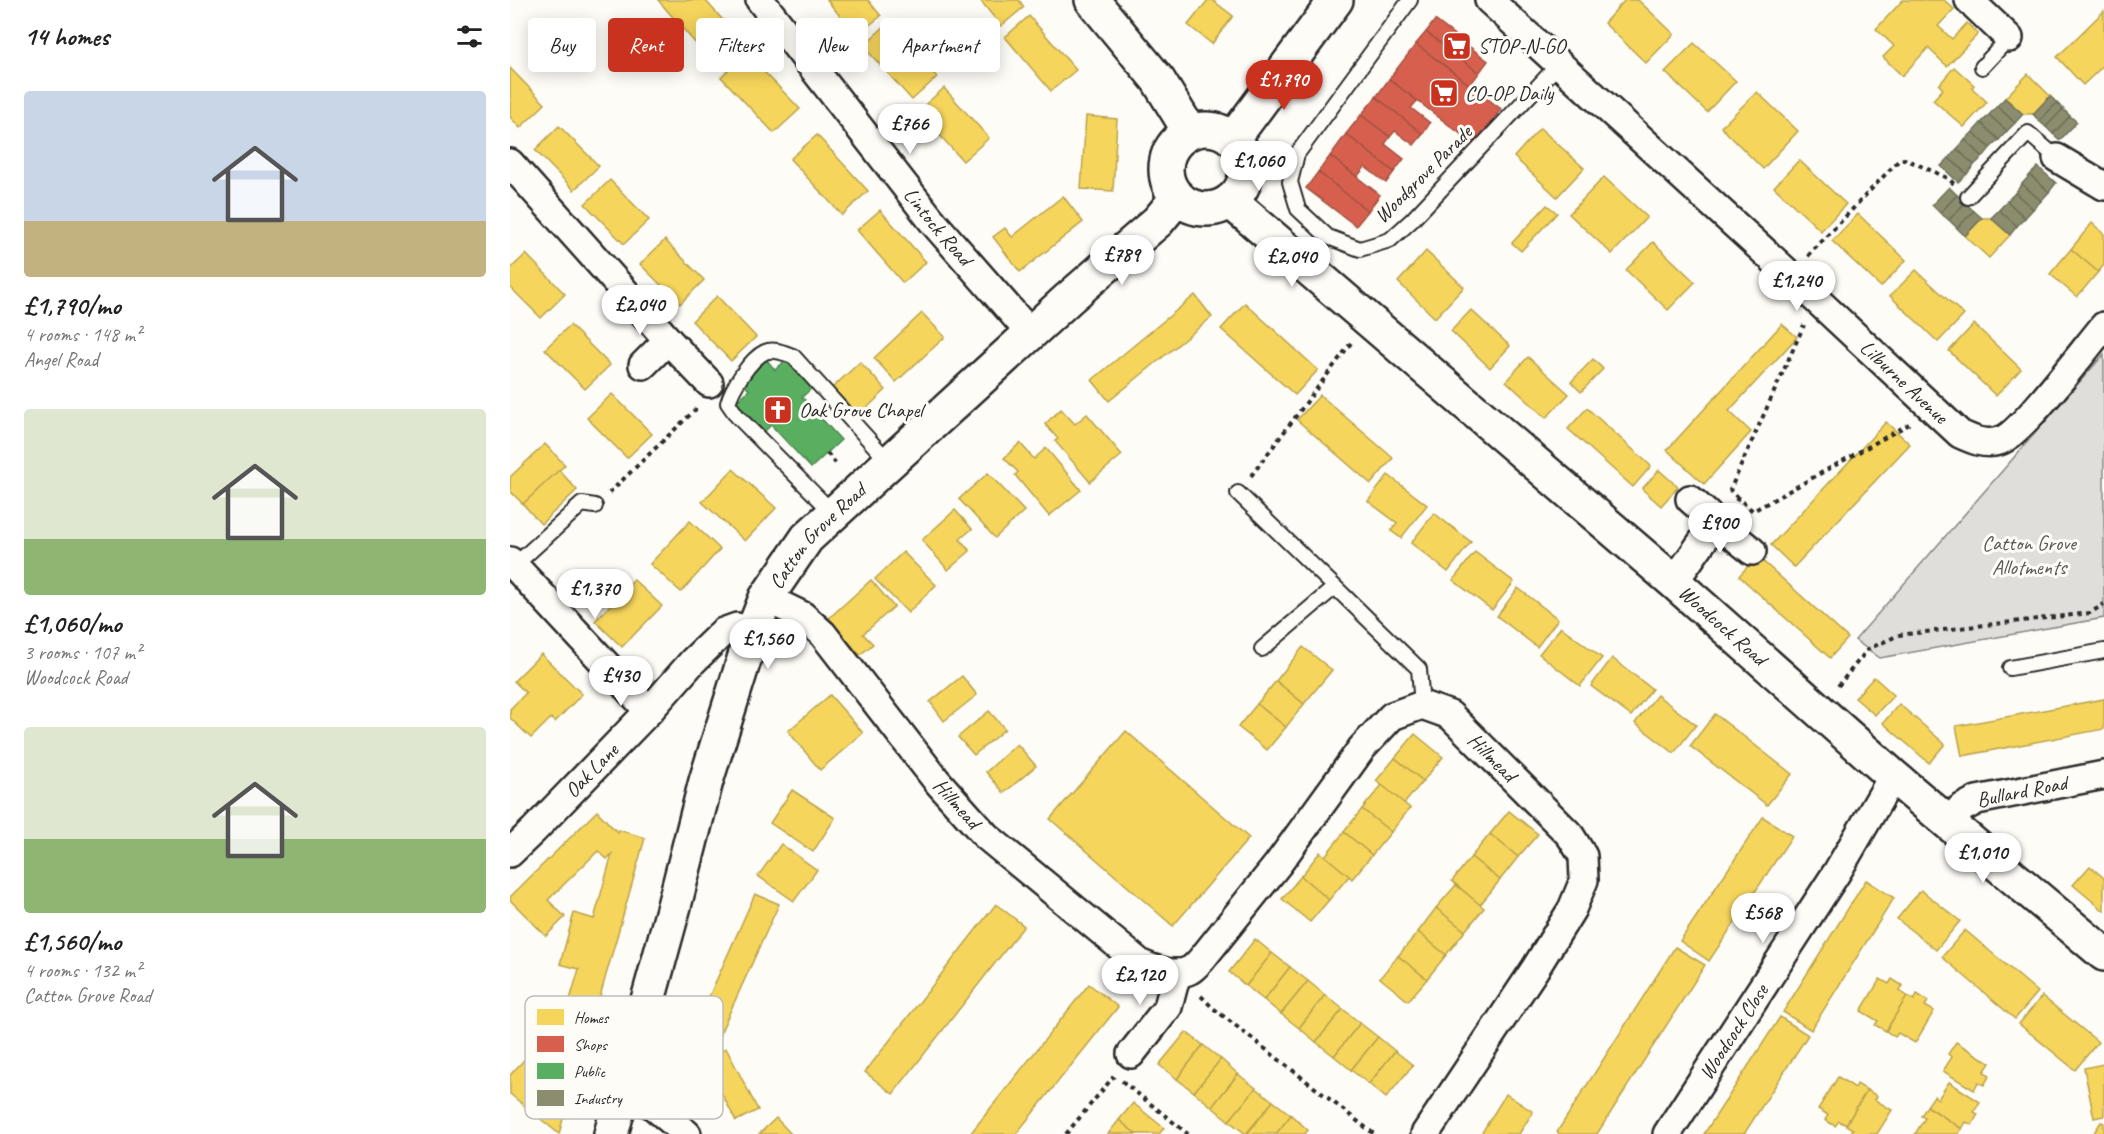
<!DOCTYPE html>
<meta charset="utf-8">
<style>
:root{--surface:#fff;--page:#f2f2f2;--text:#222;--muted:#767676;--accent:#c8321e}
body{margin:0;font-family:Caveat,sans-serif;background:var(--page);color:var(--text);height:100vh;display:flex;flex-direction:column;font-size:22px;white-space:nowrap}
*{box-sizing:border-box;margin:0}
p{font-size:20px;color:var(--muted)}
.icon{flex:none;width:33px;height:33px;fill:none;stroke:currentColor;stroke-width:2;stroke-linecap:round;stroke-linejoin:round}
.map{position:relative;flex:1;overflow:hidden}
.drawer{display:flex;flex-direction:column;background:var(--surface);width:510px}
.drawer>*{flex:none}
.banner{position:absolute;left:18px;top:18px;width:570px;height:54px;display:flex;gap:12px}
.price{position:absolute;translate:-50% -51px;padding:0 14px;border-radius:21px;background:#fff;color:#222;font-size:20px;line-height:39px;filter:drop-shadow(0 2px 3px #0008)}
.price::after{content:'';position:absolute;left:50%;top:36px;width:18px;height:14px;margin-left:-9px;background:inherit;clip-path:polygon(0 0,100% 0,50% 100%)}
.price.current{background:var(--accent);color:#fff}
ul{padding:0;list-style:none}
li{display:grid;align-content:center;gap:12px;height:318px;padding:0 24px}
li span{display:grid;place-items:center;height:186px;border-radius:6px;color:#555}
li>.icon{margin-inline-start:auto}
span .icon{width:108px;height:108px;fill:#fffc;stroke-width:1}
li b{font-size:26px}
h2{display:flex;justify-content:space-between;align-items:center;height:72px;padding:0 24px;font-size:26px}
.tag{padding:0 21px;border-radius:6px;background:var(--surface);box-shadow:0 3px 15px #0003;font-size:21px;line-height:54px}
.tag.current{background:var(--accent);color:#fff}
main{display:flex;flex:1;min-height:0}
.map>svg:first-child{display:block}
</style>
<main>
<section class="drawer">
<h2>14 homes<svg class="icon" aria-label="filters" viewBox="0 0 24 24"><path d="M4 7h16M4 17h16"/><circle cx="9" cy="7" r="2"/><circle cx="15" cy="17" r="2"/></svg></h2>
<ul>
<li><span style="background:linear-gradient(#c9d6e8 70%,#c2b280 0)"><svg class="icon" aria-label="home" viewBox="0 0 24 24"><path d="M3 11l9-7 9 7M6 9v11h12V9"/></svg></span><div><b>£1,790/mo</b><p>4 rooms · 148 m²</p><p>Angel Road</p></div></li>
<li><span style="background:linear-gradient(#dfe7d0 70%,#8fb573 0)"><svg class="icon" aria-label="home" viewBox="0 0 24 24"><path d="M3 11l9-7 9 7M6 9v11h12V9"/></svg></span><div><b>£1,060/mo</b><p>3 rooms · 107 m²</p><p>Woodcock Road</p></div></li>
<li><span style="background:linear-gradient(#dfe7d0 60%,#8fb573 0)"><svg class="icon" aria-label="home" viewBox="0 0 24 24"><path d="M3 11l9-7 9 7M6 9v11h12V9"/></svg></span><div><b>£1,560/mo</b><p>4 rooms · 132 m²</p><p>Catton Grove Road</p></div></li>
</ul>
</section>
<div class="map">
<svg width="1594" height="1134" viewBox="0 0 1594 1134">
<rect width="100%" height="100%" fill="#fdfcf7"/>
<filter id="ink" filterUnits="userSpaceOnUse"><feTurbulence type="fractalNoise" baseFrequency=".0167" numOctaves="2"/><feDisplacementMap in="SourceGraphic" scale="12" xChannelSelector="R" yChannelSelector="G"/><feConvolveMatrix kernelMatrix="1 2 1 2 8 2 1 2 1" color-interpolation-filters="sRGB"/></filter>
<g filter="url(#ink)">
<polygon fill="#dfdeda" stroke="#858482" stroke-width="1.5" points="1594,354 1594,618 1370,658 1345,640"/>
<g fill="#f6d55c" stroke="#b9a24d" stroke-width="1.5">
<polygon points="148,0 195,0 220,28 193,52"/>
<polygon points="317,0 358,0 371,16 346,36"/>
<polygon points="470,0 509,0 514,7 491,26"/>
<polygon points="698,0 702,0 723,16 702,44 678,25"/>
<polygon points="1115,0 1128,0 1164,34 1136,63 1094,23"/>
<polygon points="1393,0 1434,0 1444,9 1428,26 1442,39 1457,23 1468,34 1437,66 1418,48 1392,76 1373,57 1384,46 1366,29"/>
<polygon points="1594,11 1594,65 1573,85 1547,57"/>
<polygon points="519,16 566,70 541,91 495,37"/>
<polygon points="378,23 427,77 402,100 353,46"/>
<polygon points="1184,43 1226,81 1197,112 1155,72"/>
<polygon points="236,53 290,109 264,133 211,77"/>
<polygon points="1444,67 1464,85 1462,88 1477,102 1454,127 1423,100 1433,89 1429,85"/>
<polygon points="0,68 35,104 10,128 0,117"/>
<polygon points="1518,74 1540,96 1523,114 1513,114 1495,98"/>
<polygon points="434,88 479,138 453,161 408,111"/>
<polygon points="1247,92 1288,131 1253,169 1211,127"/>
<polygon points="576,116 607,119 603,191 571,189"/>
<polygon points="49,126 89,166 64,190 25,150"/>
<polygon points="1030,128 1074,168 1047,197 1004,157"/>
<polygon points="307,135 358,191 332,215 280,159"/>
<polygon points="1289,160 1336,204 1311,231 1264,187"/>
<polygon points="1094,177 1137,217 1102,254 1059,214"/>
<polygon points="100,180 139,220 114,244 75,204"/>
<polygon points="553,196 573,222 510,272 483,237 495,228 502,237"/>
<polygon points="1037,205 1047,213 1011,251 1002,243"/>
<polygon points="370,210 416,262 393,283 347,230"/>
<polygon points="1348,214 1396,260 1371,287 1322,241"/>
<polygon points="1472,218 1481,218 1500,235 1479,258 1455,236"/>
<polygon points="1582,223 1594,234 1594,265 1588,272 1561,249"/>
<polygon points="155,240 194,280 170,304 130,264"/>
<polygon points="1143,242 1185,282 1158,310 1116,270"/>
<polygon points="1561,249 1588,272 1567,297 1540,274"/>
<polygon points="916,251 954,287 925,318 888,282"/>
<polygon points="16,254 55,294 31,318 0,287 0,269"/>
<polygon points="1406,270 1454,315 1428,342 1380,296"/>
<polygon points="685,295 702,317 599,401 582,380"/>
<polygon points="207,296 246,337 221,361 182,321"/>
<polygon points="735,303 808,370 785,395 711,329"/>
<polygon points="961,310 1000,346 980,368 941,331"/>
<polygon points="412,313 435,337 386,382 364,358"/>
<polygon points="1272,324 1287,337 1219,411 1241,432 1194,484 1157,450"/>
<polygon points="1464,324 1511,369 1486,396 1439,351"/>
<polygon points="60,325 100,365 75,389 35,349"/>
<polygon points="1018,357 1059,394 1036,418 996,381"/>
<polygon points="1083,359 1093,369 1071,392 1061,382"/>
<polygon points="350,362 376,390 348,416 322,388"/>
<polygon points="102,394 142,434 117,458 77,418"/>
<polygon points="810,395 883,458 861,484 787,420"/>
<polygon points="1077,408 1141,466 1123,487 1058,429"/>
<polygon points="551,409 565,424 577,414 612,455 580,482 545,441 548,439 535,424"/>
<polygon points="1376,422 1400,444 1284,567 1261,545"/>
<polygon points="510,443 524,459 536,448 571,490 539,516 505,475 508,472 494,458"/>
<polygon points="35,444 55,465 13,504 0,491 0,477"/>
<polygon points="223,469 266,508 235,541 192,502"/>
<polygon points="49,470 67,490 31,524 13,504"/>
<polygon points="1149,470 1168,487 1151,506 1132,489"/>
<polygon points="478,473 514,511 485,538 449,499"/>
<polygon points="878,475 917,505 891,538 881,531 887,523 858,501"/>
<polygon points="445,510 462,529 450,539 460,551 438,570 412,540"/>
<polygon points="924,513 961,542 938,572 901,543"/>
<polygon points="180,521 210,549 171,592 140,564"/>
<polygon points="393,552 426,585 398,613 365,579"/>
<polygon points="965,552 1004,582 982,610 943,580"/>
<polygon points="1247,556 1338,638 1320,658 1229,576"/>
<polygon points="124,580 152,606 112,647 85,621"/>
<polygon points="361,580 384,607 353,634 363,644 350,655 318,619"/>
<polygon points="1008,588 1048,619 1027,647 987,616"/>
<polygon points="1051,627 1092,658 1070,686 1029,654"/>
<polygon points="793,647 822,670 794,704 766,681"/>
<polygon points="31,654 72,694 45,722 41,718 21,738 0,718 0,709 16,693 4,681"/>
<polygon points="1102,658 1142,689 1121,716 1081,686"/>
<polygon points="452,676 467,695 434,721 420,702"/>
<polygon points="1364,677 1384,695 1365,715 1345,698"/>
<polygon points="766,681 794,704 776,727 747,704"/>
<polygon points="320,695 353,733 310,770 278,731"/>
<polygon points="1147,695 1186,725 1164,753 1125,723"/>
<polygon points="1594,699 1594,729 1452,756 1446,726"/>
<polygon points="747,704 776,727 757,750 728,727"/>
<polygon points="1389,704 1435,744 1419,763 1373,723"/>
<polygon points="479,711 495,729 464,755 448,737"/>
<polygon points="1205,714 1282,774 1257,805 1180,746"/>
<polygon points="616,731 739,838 663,926 540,819"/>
<polygon points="905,734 933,757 913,781 885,758"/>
<polygon points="507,744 526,766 494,793 476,772"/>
<polygon points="885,758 913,781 894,804 866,781"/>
<polygon points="872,785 900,808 881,832 852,809"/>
<polygon points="282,790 325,818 303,852 260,823"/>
<polygon points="852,809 881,832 862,855 834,832"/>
<polygon points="87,811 108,833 109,830 135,838 75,1049 27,1035 32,1014 54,1020 69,969 50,964 64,913 84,919 102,854 97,859 88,851 38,900 55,917 36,936 0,900 0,897"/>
<polygon points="999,811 1028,834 1008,857 980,834"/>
<polygon points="1253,817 1282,836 1199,961 1170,941"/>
<polygon points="834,832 862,855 842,879 815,856"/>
<polygon points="980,834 1008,857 990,880 961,857"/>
<polygon points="271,844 307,870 284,901 248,876"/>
<polygon points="810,852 839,876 819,900 791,876"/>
<polygon points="961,857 990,880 970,905 942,881"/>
<polygon points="1580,866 1594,878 1594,911 1563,885"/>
<polygon points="791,876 819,900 800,922 772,899"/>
<polygon points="1356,880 1384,898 1301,1030 1273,1012"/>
<polygon points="946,885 974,908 955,931 926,908"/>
<polygon points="1411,890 1450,921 1426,950 1387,919"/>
<polygon points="245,894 269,904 208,1038 185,1028"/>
<polygon points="486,904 514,926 383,1094 355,1072"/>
<polygon points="926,908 955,931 936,955 908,932"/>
<polygon points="1455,930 1528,992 1505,1019 1432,957"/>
<polygon points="908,932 936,955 917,979 888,956"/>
<polygon points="745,939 762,953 736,986 719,972"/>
<polygon points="1165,947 1195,965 1087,1134 1050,1134 1047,1132"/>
<polygon points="762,953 780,967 754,1000 736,986"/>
<polygon points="888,956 917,979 898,1001 870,978"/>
<polygon points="780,967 798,981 771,1014 754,1000"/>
<polygon points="1370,979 1379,984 1382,979 1393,986 1389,991 1397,996 1376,1031 1365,1025 1368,1021 1351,1011"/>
<polygon points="798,981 815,995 789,1028 771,1014"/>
<polygon points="579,984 608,1007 506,1134 460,1134"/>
<polygon points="1407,994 1418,1001 1415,1006 1424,1011 1405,1043 1388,1033 1385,1037 1376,1031 1397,996 1404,1000"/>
<polygon points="815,995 833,1009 806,1042 789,1028"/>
<polygon points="1532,996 1588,1042 1565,1070 1509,1024"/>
<polygon points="833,1009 850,1023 824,1056 806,1042"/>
<polygon points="1270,1017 1298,1035 1234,1134 1194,1134"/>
<polygon points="850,1023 868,1037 841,1070 824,1056"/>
<polygon points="676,1032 693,1045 667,1079 649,1065"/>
<polygon points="868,1037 885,1051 859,1084 841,1070"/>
<polygon points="1446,1042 1480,1063 1474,1072 1480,1075 1474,1085 1468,1082 1464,1090 1433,1071 1442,1057 1438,1054"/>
<polygon points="693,1045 711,1059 684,1092 667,1079"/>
<polygon points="25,1048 70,1056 49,1134 0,1094 0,1075"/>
<polygon points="216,1048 248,1110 226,1121 194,1059"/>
<polygon points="885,1051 903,1065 876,1098 859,1084"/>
<polygon points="711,1059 728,1074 702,1107 684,1092"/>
<polygon points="1594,1064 1594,1116 1584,1118 1574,1068"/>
<polygon points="728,1074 746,1088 719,1121 702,1107"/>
<polygon points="1328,1077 1345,1088 1347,1084 1357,1090 1336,1125 1329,1121 1325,1126 1315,1120 1318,1115 1308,1109"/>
<polygon points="1439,1082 1470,1102 1464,1112 1468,1114 1462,1125 1456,1122 1452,1129 1417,1106 1424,1096 1428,1099"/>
<polygon points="746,1088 763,1101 736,1134 719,1121"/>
<polygon points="1357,1090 1367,1096 1365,1100 1382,1110 1367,1134 1340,1134 1343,1129 1336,1125"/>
<polygon points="996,1094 1023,1112 1009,1134 971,1134"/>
<polygon points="763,1101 781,1115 766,1134 737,1134"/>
<polygon points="623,1103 654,1128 649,1134 626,1134 609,1120"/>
<polygon points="1417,1106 1452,1129 1448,1134 1405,1134 1415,1118 1411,1116"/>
<polygon points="781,1115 798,1130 795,1134 766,1134"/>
<polygon points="266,1118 281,1134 249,1134"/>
<polygon points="609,1120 626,1134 598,1134"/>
<polygon points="1591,1122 1594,1123 1594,1134 1583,1134"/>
</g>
<g fill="#d6604d" stroke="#a35043" stroke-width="1.5">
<polygon points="925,20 978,61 969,73 916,32"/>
<polygon points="916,32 969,73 960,85 906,44"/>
<polygon points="906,44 991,109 965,145 879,79"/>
<polygon points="879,79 907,101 901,108 920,123 913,134 866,97"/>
<polygon points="866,97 913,134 904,145 885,131 880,137 851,115"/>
<polygon points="851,115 880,137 875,144 894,159 884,172 836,134"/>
<polygon points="836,134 884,172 876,183 855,167 847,177 820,156"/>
<polygon points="820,156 870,195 858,211 808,172"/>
<polygon points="808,172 858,211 846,226 796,188"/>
</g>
<polygon fill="#5aae61" stroke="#4c8751" stroke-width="1.5" points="256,359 265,370 276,360 302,388 292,397 331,440 301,468 261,425 254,432 226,402 239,390 232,382"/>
<g fill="#8c8c6e" stroke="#6f6f5a" stroke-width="1.5">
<polygon points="1540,96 1547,103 1529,121 1523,114"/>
<polygon points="1495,98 1513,114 1505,123 1487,106"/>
<polygon points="1547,103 1553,109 1536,127 1529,121"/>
<polygon points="1487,106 1505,123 1497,131 1479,115"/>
<polygon points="1553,109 1560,116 1543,134 1536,127"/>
<polygon points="1479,115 1497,131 1489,140 1471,123"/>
<polygon points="1560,116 1567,122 1550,140 1543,134"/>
<polygon points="1471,123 1489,140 1480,148 1463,132"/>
<polygon points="1463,132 1480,148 1473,157 1455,140"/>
<polygon points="1455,140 1473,157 1464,165 1447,149"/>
<polygon points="1447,149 1464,165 1457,174 1439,158"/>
<polygon points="1439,158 1457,174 1448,182 1431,166"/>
<polygon points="1528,167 1546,183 1539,192 1520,175"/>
<polygon points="1520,175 1539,192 1531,201 1512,184"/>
<polygon points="1512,184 1531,201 1523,209 1505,193"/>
<polygon points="1439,187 1447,195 1430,213 1422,205"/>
<polygon points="1505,193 1523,209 1515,218 1497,201"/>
<polygon points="1447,195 1455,203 1439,220 1430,213"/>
<polygon points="1497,201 1515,218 1507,226 1489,210"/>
<polygon points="1455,203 1464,211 1447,228 1439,220"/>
<polygon points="1489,210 1507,226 1500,235 1481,218"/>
<polygon points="1464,211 1472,218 1455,236 1447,228"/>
</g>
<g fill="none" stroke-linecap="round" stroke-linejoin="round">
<g stroke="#2b2b2b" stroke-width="18">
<g id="service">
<polyline points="900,0 787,154 780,182 788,209 818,237 850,249 880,240 902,220 1048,65"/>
<polyline points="1472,67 1499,38"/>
<polyline points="1458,197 1518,133 1547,158"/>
<polyline points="728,493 825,587"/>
<path d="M323 513 227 416 218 403C222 388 240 359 255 352 264 348 274 353 283 356L379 462"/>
<polyline points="4,566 72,504 85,506"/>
<polyline points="752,649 825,587 909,669 912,705"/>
<polyline points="1500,668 1594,651"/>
</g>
</g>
<g stroke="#2b2b2b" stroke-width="32">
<g id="minor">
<path id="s1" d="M250 0 423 222 521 334"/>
<path id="s2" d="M979 0 1280 275 1450 434C1463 440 1474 445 1489 441 1509 437 1577 346 1594 326"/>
<polyline points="1459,0 1499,38"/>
<polyline points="1547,158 1594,186"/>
<polyline points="0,163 158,340 199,383"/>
<polyline points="133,365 158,340"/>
<polyline points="1206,522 1242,551"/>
<polyline points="0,561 139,711"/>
<polyline points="1164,582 1206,522 1180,499"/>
<path id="s3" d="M256 598 293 616 313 634 427 781 476 836 631 964C645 970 665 978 680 970 684 968 688 963 691 960L768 864 852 748 882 716 912 705 940 715 1060 835 1073 856 1074 880 1062 909 1025 969 915 1134"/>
<path id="s4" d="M1440 823 1450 809 1467 800 1594 775"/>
<path id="s5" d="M0 853 24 830 139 711 183 661 213 632 227 627 243 631"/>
<polyline points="621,1054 658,1007 667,973"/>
<polyline points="112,1093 141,1104 177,1134"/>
<path id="s6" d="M1157 1134 1327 872 1383 776"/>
</g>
</g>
<g stroke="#2b2b2b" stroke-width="38">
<g id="tertiary">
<polyline points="582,0 648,80 680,132"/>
<circle cx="696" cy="169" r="40"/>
<polyline points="723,139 826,0"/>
<path id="s7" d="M720 201 1164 582 1383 776 1594 954"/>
<path id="s8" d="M101 1134 164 906 196 781 243 631 256 598 297 538 558 299 648 221 668 197"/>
</g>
</g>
<g stroke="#2b2b2b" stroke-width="4" stroke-dasharray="4.5 4.5" stroke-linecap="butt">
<polyline points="1298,256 1389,160 1395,159 1438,178 1444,184"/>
<polyline points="317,453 328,466"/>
<polyline points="741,476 841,343"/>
<polyline points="99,493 188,407"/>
<polyline points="1228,498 1220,490 1294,325"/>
<polyline points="1226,501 1228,498 1243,511 1399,424"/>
<polyline points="1328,686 1358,649 1389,635 1580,613 1594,604"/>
<polyline points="691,996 703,1008 864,1134"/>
<polyline points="612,1081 678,1134"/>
<polyline points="556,1134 604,1076"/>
</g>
<use href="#service" stroke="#fdfcf7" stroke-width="14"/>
<use href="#minor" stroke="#fdfcf7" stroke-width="27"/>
<use href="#tertiary" stroke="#fdfcf7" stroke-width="33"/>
</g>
</g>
<defs>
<g id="supermarket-square" transform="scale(1.5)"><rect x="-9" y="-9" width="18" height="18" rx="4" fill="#c8321e" stroke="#fdfcf7"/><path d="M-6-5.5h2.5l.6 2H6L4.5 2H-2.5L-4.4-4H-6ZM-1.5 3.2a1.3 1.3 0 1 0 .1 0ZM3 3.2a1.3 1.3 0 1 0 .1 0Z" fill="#fff"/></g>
<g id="church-square" transform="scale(1.5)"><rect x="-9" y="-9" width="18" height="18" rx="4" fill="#c8321e" stroke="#fdfcf7"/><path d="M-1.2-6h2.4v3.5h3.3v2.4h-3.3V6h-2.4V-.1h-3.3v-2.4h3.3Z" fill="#fff"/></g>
</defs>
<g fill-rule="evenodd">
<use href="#supermarket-square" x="947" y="46"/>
<use href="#supermarket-square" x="934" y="93"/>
<use href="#church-square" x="268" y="410"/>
</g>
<g text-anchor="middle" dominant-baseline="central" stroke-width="6" stroke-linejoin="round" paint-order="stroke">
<g font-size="21" fill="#2b2b2b" stroke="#fdfcf7" text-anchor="start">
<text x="968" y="46">STOP-N-GO</text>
<text x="955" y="93">CO-OP Daily</text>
<text x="289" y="410">Oak Grove Chapel</text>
</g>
<g font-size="21" fill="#2b2b2b" stroke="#fdfcf7">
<text transform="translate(913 174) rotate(-45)">Woodgrove Parade</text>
<text stroke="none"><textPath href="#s1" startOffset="288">Lintock Road</textPath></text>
<text stroke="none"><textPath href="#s2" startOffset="564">Lilburne Avenue</textPath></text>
<text stroke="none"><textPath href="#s8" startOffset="639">Catton Grove Road</textPath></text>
<text stroke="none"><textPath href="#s7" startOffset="650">Woodcock Road</textPath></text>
<text stroke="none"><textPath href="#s3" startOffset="1026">Hillmead</textPath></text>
<text stroke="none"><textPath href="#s5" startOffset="116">Oak Lane</textPath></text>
<text stroke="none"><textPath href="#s4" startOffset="82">Bullard Road</textPath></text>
<text stroke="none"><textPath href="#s3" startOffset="284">Hillmead</textPath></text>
<text stroke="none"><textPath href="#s6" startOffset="122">Woodcock Close</textPath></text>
</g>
<g font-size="21" fill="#585857" stroke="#fdfcf7">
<text x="1519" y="543">Catton Grove<tspan x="1519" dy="24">Allotments</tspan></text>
</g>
</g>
<rect x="15" y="996" width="198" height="123" rx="9" fill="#fdfcf7" stroke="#bebdba" stroke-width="1.5"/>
<rect x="27" y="1009" width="27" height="16" fill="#f6d55c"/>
<rect x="27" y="1036" width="27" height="16" fill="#d6604d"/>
<rect x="27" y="1063" width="27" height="16" fill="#5aae61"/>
<rect x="27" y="1090" width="27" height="16" fill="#8c8c6e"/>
<g font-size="16" fill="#2b2b2b">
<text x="64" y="1023">Homes</text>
<text x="64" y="1050">Shops</text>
<text x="64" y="1077">Public</text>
<text x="64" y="1104">Industry</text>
</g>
</svg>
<b class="price current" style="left:774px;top:111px">£1,790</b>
<b class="price" style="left:400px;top:155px">£766</b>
<b class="price" style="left:749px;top:192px">£1,060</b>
<b class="price" style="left:612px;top:286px">£789</b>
<b class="price" style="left:782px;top:288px">£2,040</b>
<b class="price" style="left:1287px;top:312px">£1,240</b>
<b class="price" style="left:130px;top:336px">£2,040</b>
<b class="price" style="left:1210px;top:554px">£900</b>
<b class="price" style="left:85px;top:620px">£1,370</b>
<b class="price" style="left:258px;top:670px">£1,560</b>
<b class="price" style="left:111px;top:707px">£430</b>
<b class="price" style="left:1473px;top:884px">£1,010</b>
<b class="price" style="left:1253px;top:944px">£568</b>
<b class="price" style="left:630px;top:1006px">£2,120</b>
<div class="banner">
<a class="tag">Buy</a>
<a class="tag current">Rent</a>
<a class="tag">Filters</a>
<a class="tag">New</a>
<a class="tag">Apartment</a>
</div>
</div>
</main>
